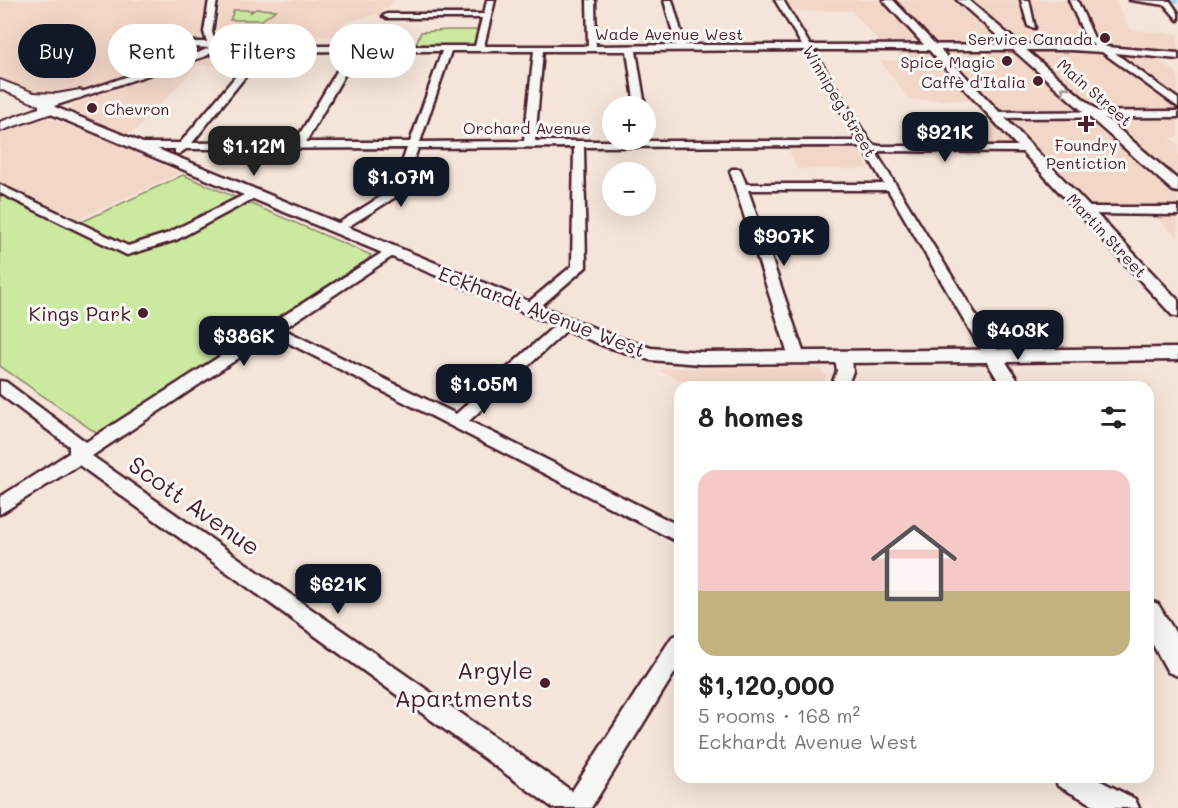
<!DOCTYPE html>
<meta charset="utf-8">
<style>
:root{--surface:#fff;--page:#f2f2f2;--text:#222;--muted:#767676;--accent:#111827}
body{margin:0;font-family:Mali,sans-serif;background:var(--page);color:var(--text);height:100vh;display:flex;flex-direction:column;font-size:22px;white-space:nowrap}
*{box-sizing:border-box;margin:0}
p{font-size:20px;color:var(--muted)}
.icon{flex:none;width:33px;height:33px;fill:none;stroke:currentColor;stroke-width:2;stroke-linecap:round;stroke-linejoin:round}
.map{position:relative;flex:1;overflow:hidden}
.drawer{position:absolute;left:674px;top:381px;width:480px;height:402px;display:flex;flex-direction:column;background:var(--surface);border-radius:18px;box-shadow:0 6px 24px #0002}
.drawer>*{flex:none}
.top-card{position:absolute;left:18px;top:24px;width:566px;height:54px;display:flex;gap:12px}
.fabs{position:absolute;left:602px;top:96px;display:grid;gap:12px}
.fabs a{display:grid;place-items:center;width:54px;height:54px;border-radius:50%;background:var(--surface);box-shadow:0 6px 24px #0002;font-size:30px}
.price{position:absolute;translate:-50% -51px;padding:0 14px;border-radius:12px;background:var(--accent);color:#fff;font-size:20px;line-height:39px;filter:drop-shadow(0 2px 3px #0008)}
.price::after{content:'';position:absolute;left:50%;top:36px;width:18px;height:14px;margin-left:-9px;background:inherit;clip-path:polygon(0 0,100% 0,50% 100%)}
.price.active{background:#222;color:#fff}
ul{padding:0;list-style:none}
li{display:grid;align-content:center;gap:12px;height:318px;padding:0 24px}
li span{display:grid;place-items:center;height:186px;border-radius:18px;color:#555}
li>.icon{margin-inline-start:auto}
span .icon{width:108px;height:108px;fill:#fffc;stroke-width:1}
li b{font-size:26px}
h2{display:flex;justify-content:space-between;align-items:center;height:72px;padding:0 24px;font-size:26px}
.tag{padding:0 21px;border-radius:27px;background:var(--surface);box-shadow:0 6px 24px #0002;font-size:21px;line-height:54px}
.tag.active{background:var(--accent);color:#fff}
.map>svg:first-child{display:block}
</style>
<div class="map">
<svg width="1178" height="808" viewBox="0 0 1178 808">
<rect width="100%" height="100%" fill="#f4e4d9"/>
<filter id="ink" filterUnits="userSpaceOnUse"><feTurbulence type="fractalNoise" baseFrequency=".0167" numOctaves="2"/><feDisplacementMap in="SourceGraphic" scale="12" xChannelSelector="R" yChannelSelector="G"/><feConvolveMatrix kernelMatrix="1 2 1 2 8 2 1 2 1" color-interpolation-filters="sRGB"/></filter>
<g filter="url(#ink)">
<g fill="#f2d7c8">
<polygon points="0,0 208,0 200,39 176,50 175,57 124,77 66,96 50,96 0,81"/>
<polygon points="220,0 393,0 388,9 383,9 380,14 345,22 335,36 312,37 304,47 233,46 217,43"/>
<polygon points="781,0 1114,0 1131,30 1178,34 1178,54 1151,51 1155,57 1178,74 1178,110 1136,110 1146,118 1178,118 1178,137 1170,138 1178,144 1178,238 1143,204 1091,205 1034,145 944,145 929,126 1015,125 991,100 910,100 880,61 903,60 892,47 883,46 852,11 789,11"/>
<polygon points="225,53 252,53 243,64 197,66 136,130 125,135 71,109 73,104 79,101 113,88 199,57"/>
<polygon points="49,118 124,147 181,173 78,219 59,209 53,210 0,183 0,131 32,119"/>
<polygon points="856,146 869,169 797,169 788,147"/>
<polygon points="810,367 820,370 826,375 824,387 698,387 660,371 668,368"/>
</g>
<g fill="#cce9a0" stroke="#8b8466" stroke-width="1.5">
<polygon points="256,9 276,10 262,20 230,20 234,10 252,10 250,13"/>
<polygon points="448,30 478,30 474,46 415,46 421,32"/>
<polygon points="183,175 371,255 367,260 98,434 0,366 0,192 71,227"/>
</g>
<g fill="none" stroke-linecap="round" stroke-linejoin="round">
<polygon fill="#9cd0fa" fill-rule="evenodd" points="1172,0 1178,0 1178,3 1173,2"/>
<g stroke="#4a1f2b" stroke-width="5">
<g id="minor">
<path d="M209 0H217L212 32 216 45 251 46H475L482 18H387L383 16 387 14H484L487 0H495L484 46H588L587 0H595L596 46 676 45 664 0H672L685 45H802L775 0H783L810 45 1071 44 1095 46 1086 39 1069 0H1077L1094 38 1107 47 1178 53V59L1115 53 1178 99V107L1102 52 1071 50H813L871 144 879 146H1027L1032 149 1027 152 875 151 1001 356 993 361 985 356 888 190H748L805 357 797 362 789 357 730 171 732 169H740L746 184H884L863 148 854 146 584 147 586 267 535 311 530 312 523 308 525 305 572 266 574 147 418 148 402 193 338 233 332 229 334 226 393 189 407 148 186 149 179 154 175 153V149H135L130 146 135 143H180L256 52 216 50 206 56 48 108 40 106 185 57 176 55 178 48 192 42H207L204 32ZM194 47 209 48 198 53 184 52ZM805 50 858 141H535L543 51H627L635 106H645L636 51ZM349 51 295 142 192 143 265 52ZM358 51H442L410 142H306ZM451 51H534L524 141 420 142Z"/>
<polygon points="1021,0 1029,0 1035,28 1028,26"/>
<polygon points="1130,0 1170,1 1178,13 1178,20 1165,5"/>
<polygon points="1178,111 1178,117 995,118 990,115 995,112"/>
<polygon points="0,185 128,246 166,234 250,192 254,191 260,195 176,240 127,255 0,193"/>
<polygon points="1085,207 1178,207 1178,215 1081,214 1081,208"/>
<polygon points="391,247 398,251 396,254 283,329 456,414 561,320 571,320 573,323 571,326 469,421 680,526 680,543 273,335 92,456 572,791 672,637 680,634 680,664 591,808 553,808 79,465 0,514 0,497 69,453 69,446 0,394 0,381 6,382 86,442"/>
<polygon points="843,352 851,357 853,371 847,387 831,387 837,371 835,357"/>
<polygon points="1055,777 1093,777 1135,799 1139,808 1100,808 1058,786"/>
</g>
</g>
<g stroke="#4a1f2b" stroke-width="5">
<g id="major">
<polygon points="883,0 893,0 1178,300 1178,317 1172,315"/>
<polygon points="957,0 968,0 1178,180 1178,192 1173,191"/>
<polygon points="50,105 616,337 651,348 700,352 1178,348 1178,360 1006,362 1022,387 1002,387 987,362 700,364 650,360 602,345 46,112 44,109"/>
<polygon points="1148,600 1158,604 1178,637 1178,676 1168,672 1148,636"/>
</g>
</g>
<g stroke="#4a1f2b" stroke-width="4">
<polygon id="highway" points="0,80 34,93 57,94 80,90 87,94 80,98 53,102 53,105 57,109 55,112 0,131 0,122 39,108 39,105 0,89"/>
</g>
<use href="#minor" fill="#f6f6f2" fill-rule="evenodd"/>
<use href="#major" fill="#f6f6f2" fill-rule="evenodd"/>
<use href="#highway" fill="#f6f6f2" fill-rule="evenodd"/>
</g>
<defs><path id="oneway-chevron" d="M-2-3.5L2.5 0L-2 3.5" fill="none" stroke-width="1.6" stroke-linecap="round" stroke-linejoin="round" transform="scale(1.5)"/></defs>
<use stroke="#a99598" href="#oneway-chevron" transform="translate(1065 90) rotate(-139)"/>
</g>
<g fill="#4a1f2b" stroke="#f6f6f2" stroke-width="2">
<circle cx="1105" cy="38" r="6"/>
<circle cx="1007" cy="61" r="6"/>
<circle cx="1038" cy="81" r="6"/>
<circle cx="92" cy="108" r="6"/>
<path d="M1083 115h6v6h6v6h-6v6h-6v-6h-6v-6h6z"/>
<circle cx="143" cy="313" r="6"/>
<circle cx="545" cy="683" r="6"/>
</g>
<g text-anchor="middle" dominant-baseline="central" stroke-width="6" stroke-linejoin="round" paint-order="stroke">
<g font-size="16" fill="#4a1f2b" stroke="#f6f6f2">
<text x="669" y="33">Wade Avenue West</text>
<text transform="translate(1095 92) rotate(41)">Main Street</text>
<text transform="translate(840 101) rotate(59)">Winnipeg Street</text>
<text x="527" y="127">Orchard Avenue</text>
<text transform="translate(1107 235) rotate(47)">Martin Street</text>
</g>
<g font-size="16" fill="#4a1f2b" stroke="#f6f6f2" text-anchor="end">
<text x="1093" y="38">Service Canada</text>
<text x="995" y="61">Spice Magic</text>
<text x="1026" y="81">Caffè d'Italia</text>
<text x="104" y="108" text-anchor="start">Chevron</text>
<text x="1086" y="144" text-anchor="middle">Foundry<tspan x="1086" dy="18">Pentiction</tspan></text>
</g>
<g font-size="20" fill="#4a1f2b" stroke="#f6f6f2">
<text transform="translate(542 311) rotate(21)">Eckhardt Avenue West</text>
</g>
<g font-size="20" fill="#4a1f2b" stroke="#f6f6f2" text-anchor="end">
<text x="131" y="313">Kings Park</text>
</g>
<g font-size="24" fill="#4a1f2b" stroke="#f6f6f2">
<text transform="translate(195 505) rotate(35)">Scott Avenue</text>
</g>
<g font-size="24" fill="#4a1f2b" stroke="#f6f6f2" text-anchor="end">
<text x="533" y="669">Argyle<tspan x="533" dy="28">Apartments</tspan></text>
</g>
</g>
</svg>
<div class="fabs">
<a>+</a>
<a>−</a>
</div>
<b class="price" style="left:945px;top:163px">$921K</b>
<b class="price active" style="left:254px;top:177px">$1.12M</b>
<b class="price" style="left:401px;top:208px">$1.07M</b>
<b class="price" style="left:784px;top:267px">$907K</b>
<b class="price" style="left:1018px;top:361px">$403K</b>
<b class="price" style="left:244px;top:367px">$386K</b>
<b class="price" style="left:484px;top:415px">$1.05M</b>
<b class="price" style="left:338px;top:615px">$621K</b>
<div class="top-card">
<a class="tag active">Buy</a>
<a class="tag">Rent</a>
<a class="tag">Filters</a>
<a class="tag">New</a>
</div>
<section class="drawer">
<h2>8 homes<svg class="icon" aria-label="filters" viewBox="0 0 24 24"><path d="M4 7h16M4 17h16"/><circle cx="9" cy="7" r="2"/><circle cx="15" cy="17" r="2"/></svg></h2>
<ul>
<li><span style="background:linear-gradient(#f6c9c9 65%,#c2b280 0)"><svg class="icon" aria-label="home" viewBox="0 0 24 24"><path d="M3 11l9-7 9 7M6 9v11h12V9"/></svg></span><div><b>$1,120,000</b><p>5 rooms · 168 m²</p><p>Eckhardt Avenue West</p></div></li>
</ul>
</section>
</div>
